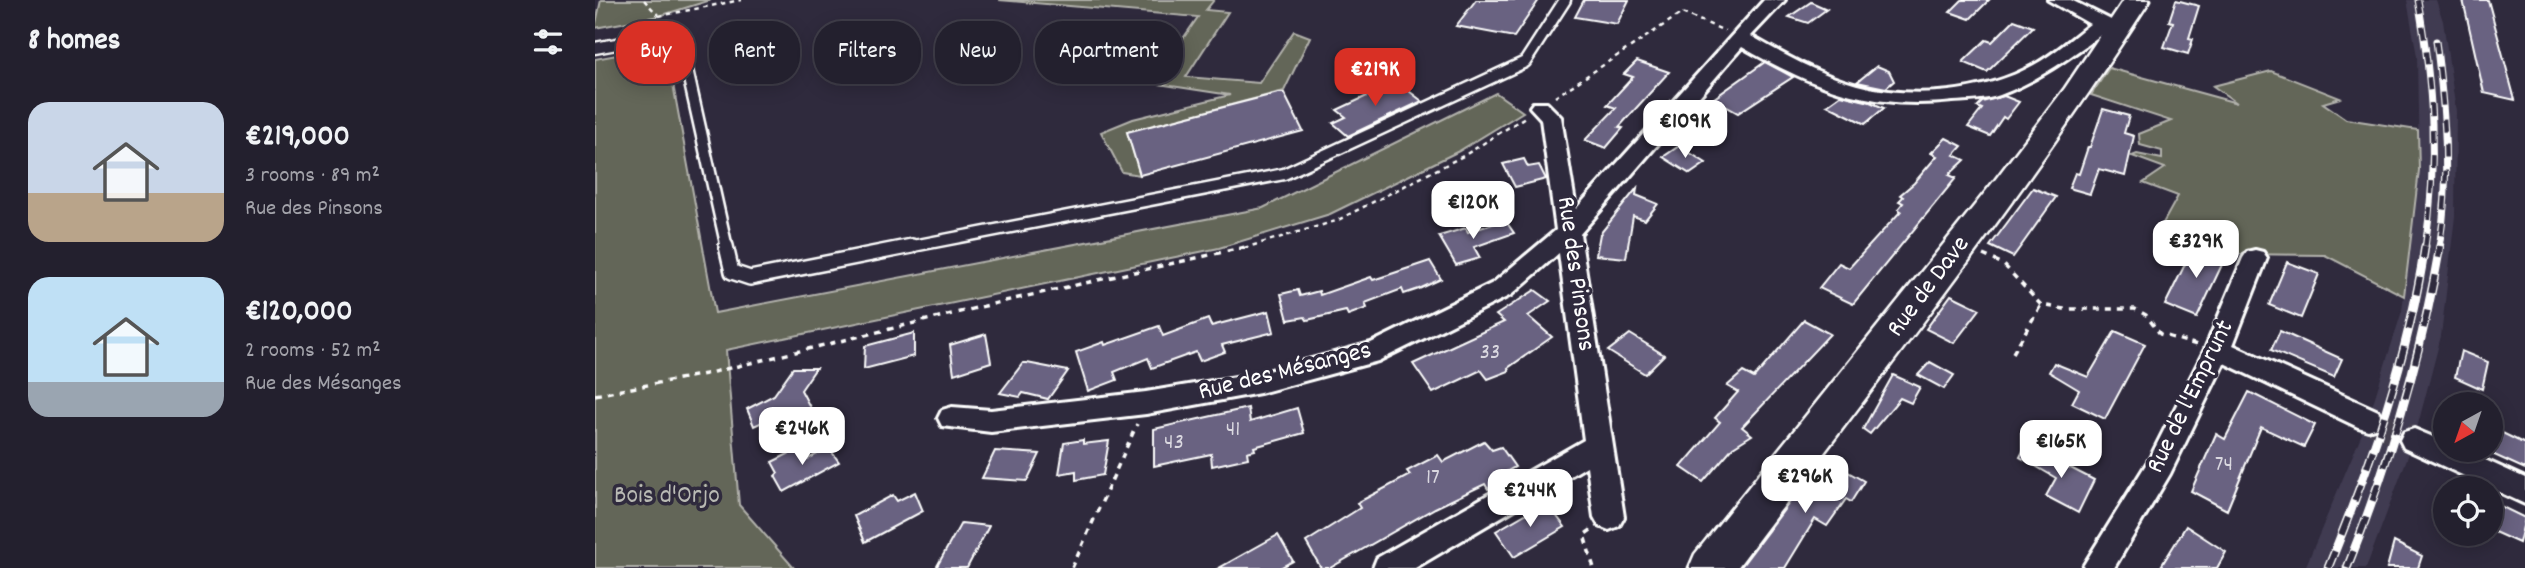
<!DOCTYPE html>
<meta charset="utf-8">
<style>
:root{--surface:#23202e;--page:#2b2836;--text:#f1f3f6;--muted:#a3a3aa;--line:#403e4a;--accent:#d93025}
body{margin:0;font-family:Dekko,sans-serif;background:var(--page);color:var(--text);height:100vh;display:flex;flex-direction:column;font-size:26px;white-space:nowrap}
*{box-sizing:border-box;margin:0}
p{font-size:23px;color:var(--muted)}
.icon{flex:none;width:38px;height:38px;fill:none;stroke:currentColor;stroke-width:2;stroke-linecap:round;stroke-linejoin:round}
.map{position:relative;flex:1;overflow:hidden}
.sheet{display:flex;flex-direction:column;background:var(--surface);width:595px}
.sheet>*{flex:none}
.hud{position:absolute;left:21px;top:21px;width:665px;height:63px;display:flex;gap:14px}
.needle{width:46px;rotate:220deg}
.controls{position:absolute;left:1838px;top:392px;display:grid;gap:14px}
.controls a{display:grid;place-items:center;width:70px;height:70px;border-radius:50%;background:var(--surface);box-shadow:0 4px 18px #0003,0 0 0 2px var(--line);font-size:35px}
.price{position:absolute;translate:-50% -60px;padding:0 16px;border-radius:14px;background:#fff;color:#222;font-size:23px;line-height:46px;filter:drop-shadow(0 2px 4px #0008)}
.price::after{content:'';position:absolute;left:50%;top:42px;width:21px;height:16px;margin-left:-10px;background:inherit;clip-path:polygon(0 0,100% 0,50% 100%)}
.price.on{background:var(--accent);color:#fff}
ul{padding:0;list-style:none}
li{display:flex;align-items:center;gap:21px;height:175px;padding:0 28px}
li span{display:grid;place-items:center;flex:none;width:196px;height:140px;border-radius:21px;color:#555}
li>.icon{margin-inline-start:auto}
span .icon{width:84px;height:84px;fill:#fffc;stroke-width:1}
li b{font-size:30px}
h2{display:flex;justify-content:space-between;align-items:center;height:84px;padding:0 28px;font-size:30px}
.pill{padding:0 24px;border-radius:28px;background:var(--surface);box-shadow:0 4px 18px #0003,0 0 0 2px var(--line);font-size:24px;line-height:63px}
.pill.on{background:var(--accent);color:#fff}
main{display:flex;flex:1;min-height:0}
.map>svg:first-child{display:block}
</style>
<main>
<section class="sheet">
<h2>8 homes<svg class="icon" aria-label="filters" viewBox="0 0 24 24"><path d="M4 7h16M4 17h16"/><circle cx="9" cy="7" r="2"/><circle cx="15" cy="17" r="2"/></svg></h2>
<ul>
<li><span style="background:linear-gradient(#c9d6e8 65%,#b9a48a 0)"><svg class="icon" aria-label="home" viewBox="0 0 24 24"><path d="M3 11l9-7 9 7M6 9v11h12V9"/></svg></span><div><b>€219,000</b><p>3 rooms · 89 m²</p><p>Rue des Pinsons</p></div></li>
<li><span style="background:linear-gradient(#bfe0f5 75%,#9aa5b1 0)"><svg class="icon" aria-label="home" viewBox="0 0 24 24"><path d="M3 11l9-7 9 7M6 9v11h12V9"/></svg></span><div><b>€120,000</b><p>2 rooms · 52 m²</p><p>Rue des Mésanges</p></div></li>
</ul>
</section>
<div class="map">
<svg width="1930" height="568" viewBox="0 0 1930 568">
<rect width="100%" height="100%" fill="#2f2a3d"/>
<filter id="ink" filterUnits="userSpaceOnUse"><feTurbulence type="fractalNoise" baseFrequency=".0143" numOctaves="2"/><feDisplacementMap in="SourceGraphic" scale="14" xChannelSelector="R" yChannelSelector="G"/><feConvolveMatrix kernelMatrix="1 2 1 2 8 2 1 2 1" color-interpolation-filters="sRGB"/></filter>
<g filter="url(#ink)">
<polygon fill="#403b51" points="1812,0 1841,0 1848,21 1861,111 1860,216 1846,336 1819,440 1771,568 1710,568 1773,419 1807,311 1824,170 1822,56"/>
<g fill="#646658" stroke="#b2b2ac" stroke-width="2">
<polygon points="6,0 116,0 64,16 0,28"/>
<polygon points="404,0 619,0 611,10 633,12 591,77 664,83 699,31 715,37 689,91 532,132 545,175 527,172 506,132 538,119 635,95 557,83 603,17"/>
<polygon points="71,46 120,313 668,208 901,93 928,112 864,151 735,214 624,248 131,350 144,505 199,568 0,568 0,59"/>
<polygon points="1514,68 1642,103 1618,86 1676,71 1745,98 1728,103 1751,119 1823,130 1824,170 1809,296 1730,255 1641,254 1562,234 1583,196 1548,183 1570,168 1537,156 1542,154 1567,159 1567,151 1545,145 1544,134 1576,121 1496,95"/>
</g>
<g fill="#696281" stroke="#fff" stroke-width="2">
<polygon points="881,0 944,0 919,37 861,26"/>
<polygon points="989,0 1034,0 1022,24 980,17"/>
<polygon points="1367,0 1394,0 1375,19 1355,12"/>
<polygon points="1581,0 1604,6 1594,38 1598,39 1593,54 1569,47 1578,22 1574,21"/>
<polygon points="1868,0 1893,0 1920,100 1889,93"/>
<polygon points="1216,2 1232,9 1213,23 1194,17"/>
<polygon points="1419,20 1438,27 1392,72 1368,62 1391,40 1397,42"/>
<polygon points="1042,61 1074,72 1024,127 1028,128 1011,148 990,140 1021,108 1012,105 1038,77 1029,74"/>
<polygon points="1170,62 1198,77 1143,113 1118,99"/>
<polygon points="1282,66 1294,71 1299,81 1291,88 1262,82"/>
<polygon points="802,82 827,101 753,136 738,123 751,117 742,110"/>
<polygon points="683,93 689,93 708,131 545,175 532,132"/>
<polygon points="1246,95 1275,102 1289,108 1270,124 1232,105"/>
<polygon points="1409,96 1424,102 1411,119 1408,117 1395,136 1373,127 1387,109 1382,107 1387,102"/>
<polygon points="1508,109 1534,116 1529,133 1539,136 1530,176 1504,169 1495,194 1474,188 1480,173 1484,174 1493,147 1495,147"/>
<polygon points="1351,138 1367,146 1359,155 1370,160 1354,175 1361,178 1258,304 1224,288 1244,263 1254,268 1306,211 1303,209 1308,203 1304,201 1308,197 1305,195 1319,183 1342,156 1336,153"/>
<polygon points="1084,146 1111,163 1095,174 1068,157"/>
<polygon points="929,159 933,167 944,165 951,179 920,187 908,164"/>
<polygon points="1042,188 1041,195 1063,204 1050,220 1038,216 1031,258 1001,255 1005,234"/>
<polygon points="1438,188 1461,197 1426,246 1418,257 1395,246"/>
<polygon points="910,220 919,233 879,247 885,258 861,265 844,236 871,228 873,232"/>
<polygon points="1601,242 1632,254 1602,318 1570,305"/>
<polygon points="835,261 846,279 824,289 809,294 807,289 770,303 772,308 753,315 751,311 712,320 710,317 693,320 686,294 703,290 705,296 724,291 725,295 776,277 778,280"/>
<polygon points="1692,262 1724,274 1706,318 1674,305"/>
<polygon points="940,290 955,301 933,316 957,337 913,368 914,371 893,379 886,370 838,393 818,364 909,322 901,315"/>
<polygon points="1356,295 1385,309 1359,343 1331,329"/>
<polygon points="674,311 679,332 627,345 630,352 605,361 601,352 557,368 553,358 519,372 522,380 493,391 481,352 509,342 510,345 564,326 568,336 613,319 616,326"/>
<polygon points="1209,320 1235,334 1147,427 1157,435 1138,447 1108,482 1086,467 1125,422 1120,418 1143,392 1132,386 1148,372 1159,378"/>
<polygon points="1520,331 1550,344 1510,419 1477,403 1484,390 1454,372 1459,363 1493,377"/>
<polygon points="1685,331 1747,359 1739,377 1676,350"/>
<polygon points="319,333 319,356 269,369 270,346"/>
<polygon points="391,334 396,362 359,374 355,345"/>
<polygon points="1035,334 1069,355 1050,374 1013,351"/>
<polygon points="1866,351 1893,362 1887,389 1860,377"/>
<polygon points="1335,362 1359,375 1349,389 1323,375"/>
<polygon points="428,363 432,363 473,371 453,399 428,393 425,397 405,393"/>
<polygon points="198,368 221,368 206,390 217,411 206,417 209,423 187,434 176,418 159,426 152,409 179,395"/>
<polygon points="1298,375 1325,387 1316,403 1305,398 1275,434 1268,429"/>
<polygon points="1654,392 1720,425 1709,447 1666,427 1632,510 1596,491 1621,434 1630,439"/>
<polygon points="653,408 655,422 702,408 709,433 659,447 660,450 652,452 653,458 617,466 616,454 559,466 559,429"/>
<polygon points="1895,427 1930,444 1930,469 1895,453"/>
<polygon points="488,440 488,444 514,441 508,475 481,480 481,471 464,474 469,443"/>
<polygon points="889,441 897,450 906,447 920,467 907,474 911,480 893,489 890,484 840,508 735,568 726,568 711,542 765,508 762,503 815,475 812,471 843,455 848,462"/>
<polygon points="1431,445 1499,480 1483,513 1451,496 1461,478 1425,457"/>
<polygon points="234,448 244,462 189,492 180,476 183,473 177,462 203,449 211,460"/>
<polygon points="400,451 445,454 432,481 387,478"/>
<polygon points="1228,458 1269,481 1256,502 1251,499 1232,526 1220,519 1190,568 1145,568"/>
<polygon points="320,492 328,511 270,542 259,516 298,495 302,501"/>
<polygon points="1895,501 1930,518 1924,543 1895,530"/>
<polygon points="951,502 970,527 919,557 901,531"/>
<polygon points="366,523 394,526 372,568 341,568"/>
<polygon points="1591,526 1631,552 1622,568 1565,568"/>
<polygon points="683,535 698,561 685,568 624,568"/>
<polygon points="1799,542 1827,556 1823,568 1792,568"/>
</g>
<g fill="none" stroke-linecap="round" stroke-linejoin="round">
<polyline stroke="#443f50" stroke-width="27" stroke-dasharray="27 13" stroke-linecap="butt" points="1773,419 1819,440"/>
<g stroke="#fff" stroke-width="15">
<g id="service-far1">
<polyline points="0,48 70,35 86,43 132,248"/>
<polyline points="308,248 689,174 930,62 970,0"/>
</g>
</g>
<g stroke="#fff" stroke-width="18">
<polyline id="service" points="131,246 137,272 155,278 317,246"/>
</g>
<g stroke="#fff" stroke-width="6">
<g id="minor">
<path d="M1169 0H1190L1156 36C1189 55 1225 75 1262 85 1318 100 1389 93 1439 65 1459 54 1477 38 1495 24L1453 0H1476L1526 25 1528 29 1519 35 1510 32C1476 56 1445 80 1405 95 1391 100 1373 100 1358 101 1274 110 1219 88 1147 47L985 234 1029 517 1024 526 1014 530 1004 526 999 517 992 466 820 568H778L782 558 989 440 964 253 916 295 783 361 665 393 551 414 396 432 347 426 343 418 347 410 357 407 396 410 551 392 665 373 776 343 898 283 961 230 946 119 935 107 938 103H952L966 117 981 209Z"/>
<polygon points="1660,250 1668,252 1672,258 1638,345 1783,411 1787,419 1783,427 1773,430 1763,427 1629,363 1575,474 1519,568 1487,568 1555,458 1610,349 1648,258 1652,252"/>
<polygon points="1819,429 1850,442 1850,450 1868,450 1930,478 1930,504 1809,448 1805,440 1809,432"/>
</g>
</g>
<g stroke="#fff" stroke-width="5">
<path id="secondary" d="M1529 0H1555C1429 197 1282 381 1142 568H1094L1100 554 1400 180 1470 88Z"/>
</g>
<g stroke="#fff" stroke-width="2.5" stroke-dasharray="4.5 4.5" stroke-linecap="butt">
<polyline points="49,0 64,16"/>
<polyline points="64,16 146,0"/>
<polyline points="960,97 1087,13 1130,31"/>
<polyline points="649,248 741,221 870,155 930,117"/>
</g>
<g stroke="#fff" stroke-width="3.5" stroke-dasharray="6 6" stroke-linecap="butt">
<polyline points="1388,255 1408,264 1446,305 1469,309 1540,309 1551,315 1565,334 1602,345"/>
<polyline points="1418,353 1446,305"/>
<polyline points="0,395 110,374 410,301 655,246"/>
<polyline points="996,530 989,535 999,568"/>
<polyline points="477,568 542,424"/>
</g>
<use href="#service-far1" stroke="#2f2a3d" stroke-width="10"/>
<use href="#service" stroke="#2f2a3d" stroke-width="13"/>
<use href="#minor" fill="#2f2a3d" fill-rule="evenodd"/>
<use href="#secondary" fill="#2f2a3d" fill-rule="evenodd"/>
<g stroke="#fff" stroke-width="7">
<g id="rail-far1">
<path d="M1823 0C1838 86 1843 161 1830 248"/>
<path d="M1841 41C1850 110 1856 179 1844 248"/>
</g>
</g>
<g stroke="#fff" stroke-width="9">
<g id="rail">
<path d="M1733 568C1776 463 1813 359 1830 246"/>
<path d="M1752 568C1794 463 1826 358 1845 246"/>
</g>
</g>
<use href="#rail-far1" stroke="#2f2a3d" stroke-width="4.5" stroke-dasharray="13" stroke-linecap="butt"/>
<use href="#rail" stroke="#2f2a3d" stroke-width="6" stroke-dasharray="18" stroke-linecap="butt"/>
</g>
</g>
<g text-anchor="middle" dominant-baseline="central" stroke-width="7" stroke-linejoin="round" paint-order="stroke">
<g font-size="23" fill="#dad8e0">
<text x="895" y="353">33</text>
<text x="638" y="430">41</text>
<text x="579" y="443">43</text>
<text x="1629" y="465">74</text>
<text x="838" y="478">17</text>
</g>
<g font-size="26" fill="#fff" stroke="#2f2a3d">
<text transform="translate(980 274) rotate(82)">Rue des Pinsons</text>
<text transform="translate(1334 287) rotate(-53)">Rue de Dave</text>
<text transform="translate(690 372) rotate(-14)">Rue des Mésanges</text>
<text transform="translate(1596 397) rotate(-64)">Rue de l'Emprunt</text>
</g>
<g font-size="26" fill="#b9bab4" stroke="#2f2a3d">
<text x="72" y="496">Bois d'Orjo</text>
</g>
</g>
</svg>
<div class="controls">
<a><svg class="needle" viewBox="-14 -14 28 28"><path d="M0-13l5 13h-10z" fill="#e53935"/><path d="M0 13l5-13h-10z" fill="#a3a3aa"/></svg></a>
<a><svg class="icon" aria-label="locate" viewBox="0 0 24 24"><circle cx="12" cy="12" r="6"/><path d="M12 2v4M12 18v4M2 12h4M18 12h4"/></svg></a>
</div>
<b class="price on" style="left:780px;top:108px">€219K</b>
<b class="price" style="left:1090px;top:160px">€109K</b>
<b class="price" style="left:878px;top:241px">€120K</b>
<b class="price" style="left:1601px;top:280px">€329K</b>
<b class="price" style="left:207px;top:467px">€246K</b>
<b class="price" style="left:1466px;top:480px">€165K</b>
<b class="price" style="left:1210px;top:515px">€296K</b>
<b class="price" style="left:935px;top:529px">€244K</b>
<div class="hud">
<a class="pill on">Buy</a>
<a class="pill">Rent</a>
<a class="pill">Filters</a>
<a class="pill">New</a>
<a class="pill">Apartment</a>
</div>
</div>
</main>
